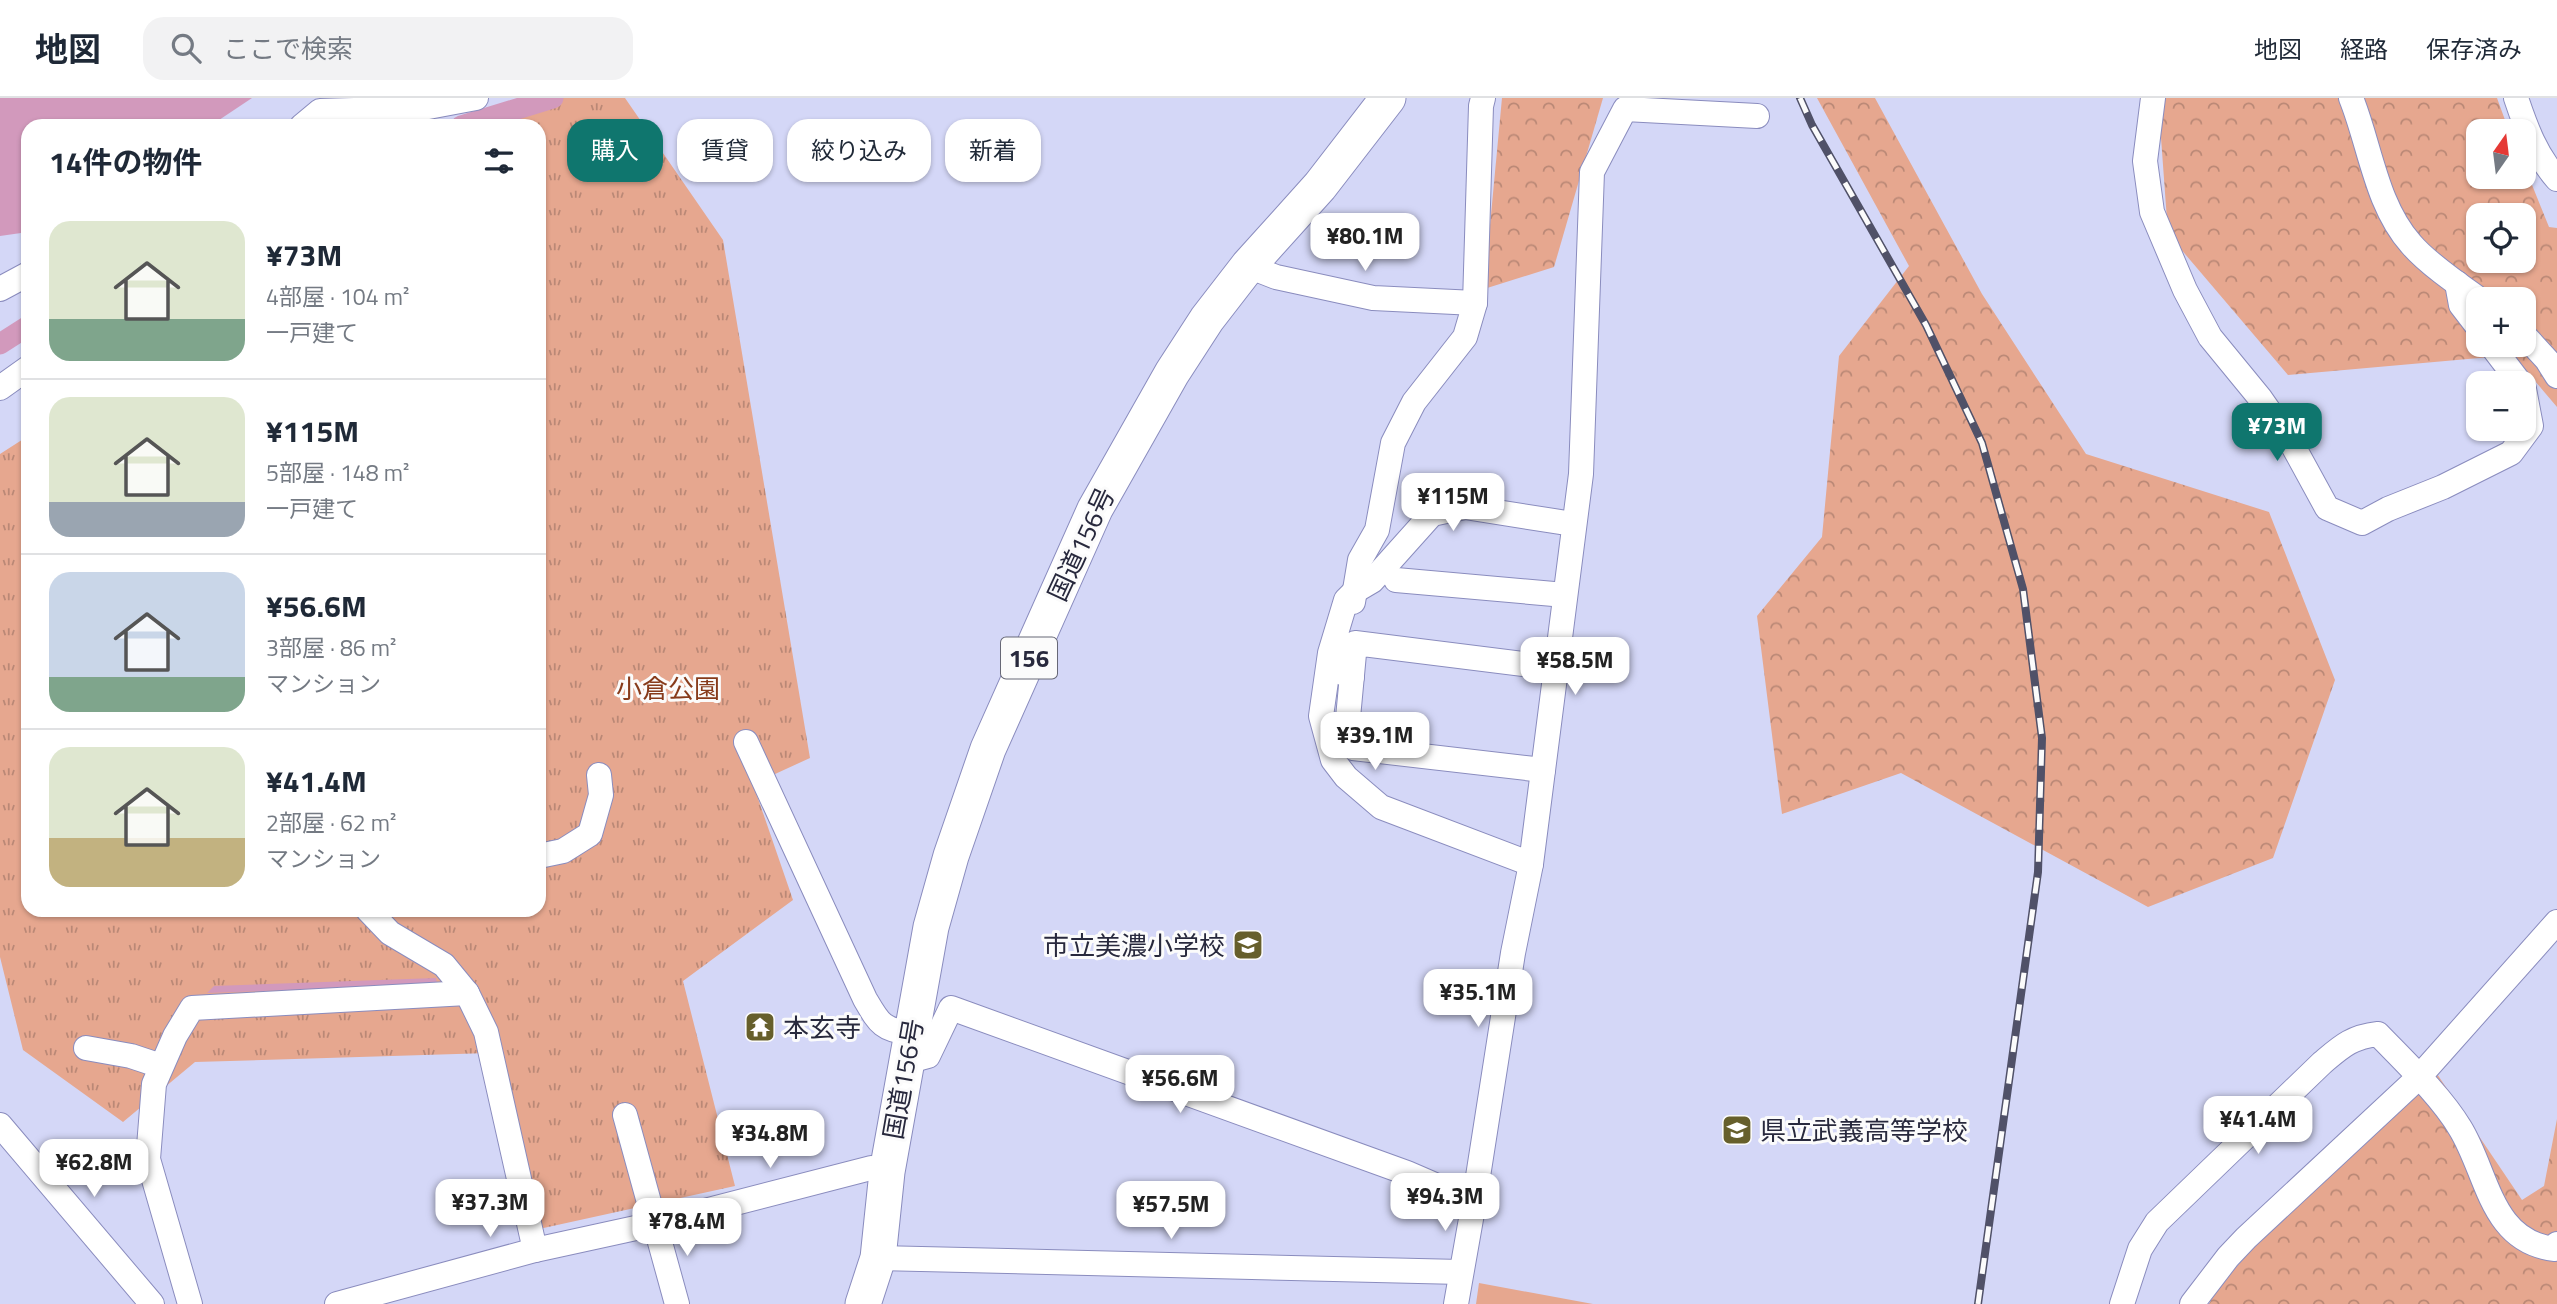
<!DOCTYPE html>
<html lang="ja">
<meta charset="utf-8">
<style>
:root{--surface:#fff;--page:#f2f2f3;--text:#1f2937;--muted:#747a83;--line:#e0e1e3;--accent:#0f766e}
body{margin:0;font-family:"Titillium Web","Noto Sans JP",sans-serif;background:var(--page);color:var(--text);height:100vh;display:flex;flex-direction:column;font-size:26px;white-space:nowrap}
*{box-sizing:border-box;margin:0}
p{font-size:23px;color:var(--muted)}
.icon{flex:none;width:38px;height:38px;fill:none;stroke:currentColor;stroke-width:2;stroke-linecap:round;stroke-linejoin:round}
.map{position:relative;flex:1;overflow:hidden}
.details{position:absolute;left:21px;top:21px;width:525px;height:798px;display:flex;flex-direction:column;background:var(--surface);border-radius:21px;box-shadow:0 2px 5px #0004}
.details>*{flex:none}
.banner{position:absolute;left:567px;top:21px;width:665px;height:63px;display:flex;gap:14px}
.needle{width:46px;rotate:14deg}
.buttons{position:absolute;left:2466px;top:21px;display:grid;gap:14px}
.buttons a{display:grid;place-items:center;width:70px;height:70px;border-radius:14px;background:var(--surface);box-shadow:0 2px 5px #0004;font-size:35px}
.price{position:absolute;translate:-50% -60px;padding:0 16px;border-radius:14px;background:#fff;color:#222;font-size:23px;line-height:46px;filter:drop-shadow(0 2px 4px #0008)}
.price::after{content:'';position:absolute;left:50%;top:42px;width:21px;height:16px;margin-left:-10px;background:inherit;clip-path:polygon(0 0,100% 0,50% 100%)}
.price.active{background:var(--accent);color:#fff}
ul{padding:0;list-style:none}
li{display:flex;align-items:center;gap:21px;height:175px;padding:0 28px}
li+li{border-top:2px solid var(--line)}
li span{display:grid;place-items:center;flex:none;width:196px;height:140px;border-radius:21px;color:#555}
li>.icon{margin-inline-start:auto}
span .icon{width:84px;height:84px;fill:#fffc;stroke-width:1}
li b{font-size:30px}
h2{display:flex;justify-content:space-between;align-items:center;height:84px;padding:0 28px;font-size:30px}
.tag{padding:0 24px;border-radius:21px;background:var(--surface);box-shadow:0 2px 5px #0004;font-size:24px;line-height:63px}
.tag.active{background:var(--accent);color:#fff}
header{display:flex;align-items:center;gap:42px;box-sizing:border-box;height:98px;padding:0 35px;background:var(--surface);border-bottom:2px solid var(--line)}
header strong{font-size:33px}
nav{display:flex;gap:38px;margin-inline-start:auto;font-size:24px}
.search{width:490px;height:63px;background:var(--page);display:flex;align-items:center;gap:18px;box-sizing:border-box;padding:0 24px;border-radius:21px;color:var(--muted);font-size:26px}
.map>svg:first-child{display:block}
</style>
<header>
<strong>地図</strong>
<div class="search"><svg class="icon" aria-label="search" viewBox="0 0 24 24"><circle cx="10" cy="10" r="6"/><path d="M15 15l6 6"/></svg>ここで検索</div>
<nav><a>地図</a><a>経路</a><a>保存済み</a></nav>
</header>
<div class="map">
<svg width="2557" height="1206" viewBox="0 0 2557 1206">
<defs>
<pattern id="grass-tufts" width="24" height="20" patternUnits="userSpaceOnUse" patternTransform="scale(1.75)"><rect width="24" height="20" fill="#e6a78f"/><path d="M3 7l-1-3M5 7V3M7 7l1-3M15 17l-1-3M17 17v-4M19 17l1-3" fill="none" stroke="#ba8876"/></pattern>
<pattern id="forest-crowns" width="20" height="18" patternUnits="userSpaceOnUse" patternTransform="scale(1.75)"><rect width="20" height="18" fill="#e6a78f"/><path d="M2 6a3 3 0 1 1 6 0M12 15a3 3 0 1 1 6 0" fill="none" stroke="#ba8876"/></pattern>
</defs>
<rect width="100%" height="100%" fill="#d4d7f7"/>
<polygon fill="url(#grass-tufts)" points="532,0 625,0 723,142 810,660 753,686 793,802 683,883 735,1088 539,1131 489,955 195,964 123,1024 23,952 0,859 0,356 28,338 28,812 539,812 539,28 442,28"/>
<g fill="url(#forest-crowns)" fill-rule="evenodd">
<polygon points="1502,0 1603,0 1554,169 1484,191"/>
<polygon points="1817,0 1875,0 1982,196 2086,356 2269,414 2335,582 2273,760 2148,809 1901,675 1782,716 1757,518 1822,439 1839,258 1909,168"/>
<path d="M2162 0H2497L2509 33H2478V79H2524V67L2549 129 2557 130V309L2513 257 2288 277 2168 136 2159 12ZM2478 117H2524V163H2478ZM2478 201H2524V247H2478Z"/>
<polygon points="2431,967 2522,1102 2544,1088 2557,1021 2557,1206 2209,1206 2217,1191 2260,1142"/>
</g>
<polygon fill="#e6a78f" points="1479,1185 1593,1206 1476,1206"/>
<g fill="#d299bc">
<polygon points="0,0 252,0 210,28 28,28 28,134 0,138"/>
<polygon points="436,880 437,887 207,895 214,888"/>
</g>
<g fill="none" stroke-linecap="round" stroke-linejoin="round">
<g stroke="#d299bc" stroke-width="21">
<polyline points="461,28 553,0"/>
<polyline points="0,246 28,228"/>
</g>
<g stroke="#8a8cbe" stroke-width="26">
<g id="minor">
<polyline points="2153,0 2145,63 2152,114 2185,192 2210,239 2260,300 2292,346 2327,410 2362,425 2388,411 2443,389 2511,355 2531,328 2524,291"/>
<path d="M2351 0C2370 47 2376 107 2411 146 2427 165 2459 187 2479 201"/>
<path d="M2516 0C2526 30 2536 57 2557 81"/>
<polyline points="302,28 320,13 423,10 476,0"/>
<polyline points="1248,168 1276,179 1373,200 1475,205"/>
<polyline points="2457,185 2461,207 2478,229"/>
<polyline points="0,191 28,176"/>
<polyline points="2524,237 2547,262 2557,278"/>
<polyline points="2491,247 2520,285"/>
<polyline points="0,290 28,270"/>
<polyline points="1396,482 1565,497"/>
<polyline points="1353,504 1360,462 1377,432 1393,345 1414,304 1465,239 1475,205 1481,8 1483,0"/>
<polyline points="1344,546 1340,574 1352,579"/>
<path d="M746 644 865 901C879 925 882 932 910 935"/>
<polyline points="1543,672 1353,650 1346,641 1355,545 1555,570"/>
<polyline points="539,758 563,753 590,736 601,697 599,677"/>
<polyline points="1531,766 1381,709 1346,679 1333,662 1321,618 1330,555 1346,502 1355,493 1372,483 1432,416 1465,409 1573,426"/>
<polyline points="368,812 390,835 444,867 467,895"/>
<polyline points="86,950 131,958 161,968"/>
<polyline points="906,964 928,958 951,910 1407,1075 1474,1104"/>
<polyline points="625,1017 677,1206"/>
<polyline points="0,1027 152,1206"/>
<polyline points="878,1160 1461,1174"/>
<polyline points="190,1206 148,1061 154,986 175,938 192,910 467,895 486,934 535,1152"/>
<polyline points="337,1206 535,1152 654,1126 871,1070 887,1074"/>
<polyline points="1456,1206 1474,1104 1513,855 1531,766 1581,376 1592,74 1625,11 1757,18"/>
<path d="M2122 1206 2140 1151 2157 1124 2322 965C2341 949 2351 939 2378 936 2404 963 2441 998 2460 1030 2488 1075 2490 1144 2555 1151L2557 1146"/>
<polyline points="2192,1206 2228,1159 2246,1140 2419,979 2557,824"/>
</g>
</g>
<g stroke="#8a8cbe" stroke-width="37">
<polyline id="highway" points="863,1206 878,1160 887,1074 931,829 951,758 988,651 1095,411 1172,275 1207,221 1248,168 1320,88 1388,0"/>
</g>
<use href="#minor" stroke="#fff" stroke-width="24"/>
<use href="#highway" stroke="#fff" stroke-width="35"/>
<g stroke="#505168" stroke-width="8">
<polyline id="rail" points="1800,0 1812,27 1926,227 1982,345 2023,491 2042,640 2038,774 1978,1206"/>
</g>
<use href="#rail" stroke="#fbfbfb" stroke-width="5" stroke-dasharray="16" stroke-linecap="butt"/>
</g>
<defs>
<g id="school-square" transform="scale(1.575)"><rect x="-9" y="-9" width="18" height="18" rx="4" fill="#665f2c" stroke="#fbfbfb"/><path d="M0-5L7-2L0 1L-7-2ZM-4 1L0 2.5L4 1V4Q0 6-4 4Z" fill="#fff"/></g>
<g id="temple-square" transform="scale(1.575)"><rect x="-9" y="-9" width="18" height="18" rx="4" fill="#665f2c" stroke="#fbfbfb"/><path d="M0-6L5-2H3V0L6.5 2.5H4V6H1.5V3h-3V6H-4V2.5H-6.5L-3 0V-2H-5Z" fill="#fff"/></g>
</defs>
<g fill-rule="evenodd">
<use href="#school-square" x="1248" y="847"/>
<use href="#temple-square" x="760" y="929"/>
<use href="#school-square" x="1737" y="1032"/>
</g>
<g text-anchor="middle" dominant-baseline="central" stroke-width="6" stroke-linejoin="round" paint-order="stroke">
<rect fill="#fbfbfb" stroke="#676876" stroke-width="2" x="1001" y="539.5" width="56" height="41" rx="5"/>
<g font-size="24" font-weight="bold" fill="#28293d">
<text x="1029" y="560">156</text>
</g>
<g font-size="26" fill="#28293d" stroke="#fbfbfb">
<text transform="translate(1081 446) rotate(-65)">国道156号</text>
<text transform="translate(903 981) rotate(-80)">国道156号</text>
</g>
<g font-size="26" fill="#873b1b" stroke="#fbfbfb">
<text x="668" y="590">小倉公園</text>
</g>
<g font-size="26" fill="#28293d" stroke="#fbfbfb" text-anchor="start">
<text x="1225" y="847" text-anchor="end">市立美濃小学校</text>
<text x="783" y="929">本玄寺</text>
<text x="1760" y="1032">県立武義高等学校</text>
</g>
</g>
</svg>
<div class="buttons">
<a><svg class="needle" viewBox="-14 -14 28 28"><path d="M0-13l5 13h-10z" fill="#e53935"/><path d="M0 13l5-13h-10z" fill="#747a83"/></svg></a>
<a><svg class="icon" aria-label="locate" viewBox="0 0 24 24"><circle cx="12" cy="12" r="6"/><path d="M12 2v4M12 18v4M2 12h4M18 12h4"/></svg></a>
<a>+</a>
<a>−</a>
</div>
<b class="price" style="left:1365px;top:175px">¥80.1M</b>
<b class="price active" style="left:2277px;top:365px">¥73M</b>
<b class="price" style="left:1453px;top:435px">¥115M</b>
<b class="price" style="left:1575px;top:599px">¥58.5M</b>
<b class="price" style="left:1375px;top:674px">¥39.1M</b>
<b class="price" style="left:1478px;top:931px">¥35.1M</b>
<b class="price" style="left:1180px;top:1017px">¥56.6M</b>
<b class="price" style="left:2258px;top:1058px">¥41.4M</b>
<b class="price" style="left:770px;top:1072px">¥34.8M</b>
<b class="price" style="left:94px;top:1101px">¥62.8M</b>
<b class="price" style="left:1445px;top:1135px">¥94.3M</b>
<b class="price" style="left:490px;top:1141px">¥37.3M</b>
<b class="price" style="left:1171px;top:1143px">¥57.5M</b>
<b class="price" style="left:687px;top:1160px">¥78.4M</b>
<div class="banner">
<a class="tag active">購入</a>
<a class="tag">賃貸</a>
<a class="tag">絞り込み</a>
<a class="tag">新着</a>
</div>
<section class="details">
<h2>14件の物件<svg class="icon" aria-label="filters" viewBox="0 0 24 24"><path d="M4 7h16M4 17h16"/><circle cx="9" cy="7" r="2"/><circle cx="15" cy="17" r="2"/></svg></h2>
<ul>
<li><span style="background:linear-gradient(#dfe7d0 70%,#7fa58c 0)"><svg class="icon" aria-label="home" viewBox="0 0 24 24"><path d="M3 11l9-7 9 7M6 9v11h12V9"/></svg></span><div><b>¥73M</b><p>4部屋 · 104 m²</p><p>一戸建て</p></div></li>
<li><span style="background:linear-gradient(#dfe7d0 75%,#9aa5b1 0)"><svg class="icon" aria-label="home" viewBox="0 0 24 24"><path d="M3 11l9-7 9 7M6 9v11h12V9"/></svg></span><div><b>¥115M</b><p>5部屋 · 148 m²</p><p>一戸建て</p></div></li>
<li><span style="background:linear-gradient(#c9d6e8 75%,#7fa58c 0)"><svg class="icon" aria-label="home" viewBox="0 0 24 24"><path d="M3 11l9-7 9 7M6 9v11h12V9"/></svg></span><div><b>¥56.6M</b><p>3部屋 · 86 m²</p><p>マンション</p></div></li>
<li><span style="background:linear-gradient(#dfe7d0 65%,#c2b280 0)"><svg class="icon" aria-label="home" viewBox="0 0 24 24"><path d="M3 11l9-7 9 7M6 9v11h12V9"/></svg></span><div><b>¥41.4M</b><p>2部屋 · 62 m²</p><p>マンション</p></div></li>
</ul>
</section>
</div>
